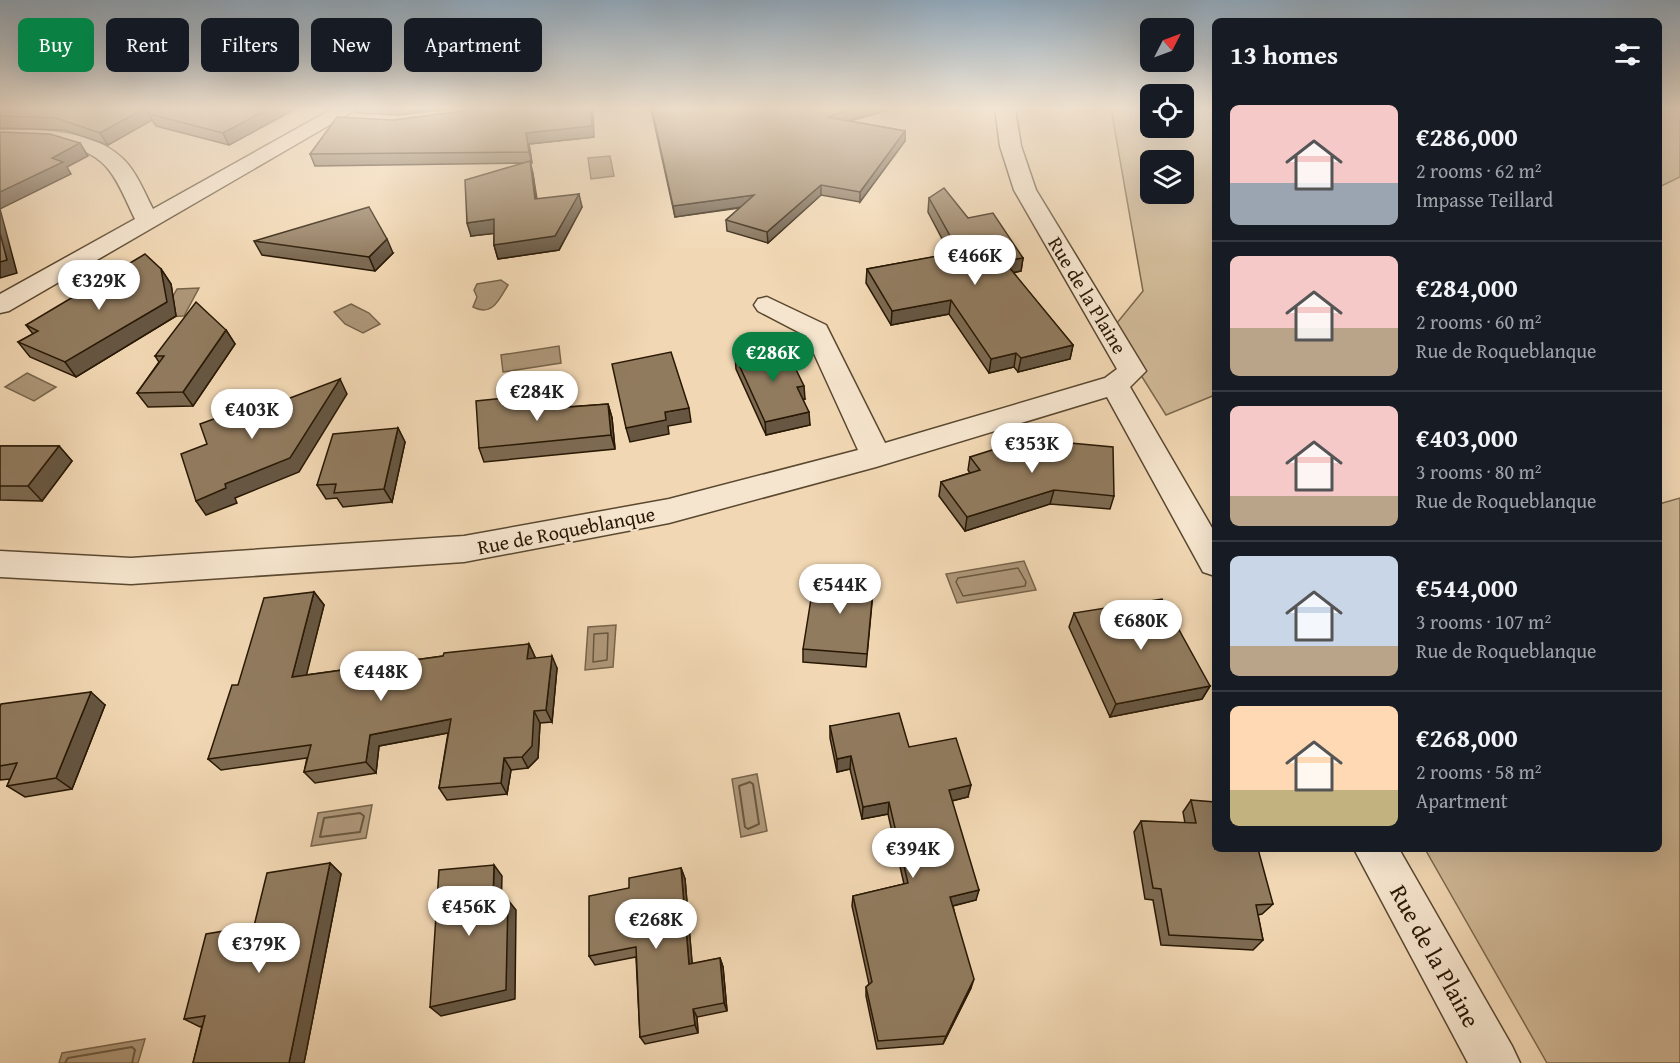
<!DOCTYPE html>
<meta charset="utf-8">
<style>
:root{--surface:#171b24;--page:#20242c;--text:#f1f3f6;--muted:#9ea1a6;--line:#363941;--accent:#0b8043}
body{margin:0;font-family:"Gentium Book Plus",serif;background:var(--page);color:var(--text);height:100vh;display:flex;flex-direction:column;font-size:22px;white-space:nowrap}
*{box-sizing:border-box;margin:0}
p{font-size:20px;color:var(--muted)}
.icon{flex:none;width:33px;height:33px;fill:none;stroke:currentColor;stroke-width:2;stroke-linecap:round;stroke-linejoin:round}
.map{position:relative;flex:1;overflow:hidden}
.side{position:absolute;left:1212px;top:18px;width:450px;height:834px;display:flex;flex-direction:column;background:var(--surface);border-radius:9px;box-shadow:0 6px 24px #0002}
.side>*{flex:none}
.banner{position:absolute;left:18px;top:18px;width:570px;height:54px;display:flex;gap:12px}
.needle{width:39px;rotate:48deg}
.tools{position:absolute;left:1140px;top:18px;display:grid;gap:12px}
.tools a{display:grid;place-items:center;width:54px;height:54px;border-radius:9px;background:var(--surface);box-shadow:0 6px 24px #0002;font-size:30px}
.price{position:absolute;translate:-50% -51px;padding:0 14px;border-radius:21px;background:#fff;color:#222;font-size:20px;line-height:39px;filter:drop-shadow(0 2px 3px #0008)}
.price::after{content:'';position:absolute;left:50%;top:36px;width:18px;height:14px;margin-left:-9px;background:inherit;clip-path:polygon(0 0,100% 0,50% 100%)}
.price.selected{background:var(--accent);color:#fff}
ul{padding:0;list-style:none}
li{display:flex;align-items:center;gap:18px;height:150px;padding:0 18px}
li+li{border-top:2px solid var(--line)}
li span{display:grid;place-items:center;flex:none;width:168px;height:120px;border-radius:9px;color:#555}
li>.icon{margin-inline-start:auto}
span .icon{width:72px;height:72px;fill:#fffc;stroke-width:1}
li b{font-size:26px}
h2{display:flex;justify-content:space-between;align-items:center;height:72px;padding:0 18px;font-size:26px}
.chip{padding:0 21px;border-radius:9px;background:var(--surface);box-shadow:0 6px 24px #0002;font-size:21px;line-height:54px}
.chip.selected{background:var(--accent);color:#fff}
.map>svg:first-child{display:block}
</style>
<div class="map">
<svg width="1680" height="1063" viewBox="0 0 1680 1063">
<rect width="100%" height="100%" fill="#f1d7b3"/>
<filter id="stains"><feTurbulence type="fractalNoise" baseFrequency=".00333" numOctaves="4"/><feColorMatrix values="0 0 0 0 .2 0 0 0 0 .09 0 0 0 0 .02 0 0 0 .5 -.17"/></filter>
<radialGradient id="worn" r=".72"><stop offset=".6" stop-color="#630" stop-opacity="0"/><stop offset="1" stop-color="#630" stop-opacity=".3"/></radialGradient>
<g fill="#cfb795" stroke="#7c684c" stroke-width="1.5" fill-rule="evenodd">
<path d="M1111 109H1150V128H1184V109H1215V395L1166 415 1112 329 1143 291ZM1150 160H1184V194H1150Z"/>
<polygon points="1659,110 1680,110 1680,177 1659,187"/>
<polygon points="1680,498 1680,1063 1547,1063 1425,849 1659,849 1659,504"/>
</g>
<g fill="#ad9678" stroke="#78644a" stroke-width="1.5">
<polygon points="610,156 614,176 591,179 588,158"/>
<path d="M501 280 508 285C499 300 492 317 473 307L477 297 474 290 477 284Z"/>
<polygon points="199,288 184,316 161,317 177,289"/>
<polygon points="351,304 369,313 380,324 363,333 345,324 334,312"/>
<polygon points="559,346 561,363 503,372 501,355"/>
<polygon points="27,373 56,387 34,401 5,387"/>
<polygon points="1024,561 1036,590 957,603 946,574"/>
<polygon points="616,625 613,667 585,670 588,627"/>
<polygon points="757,774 767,831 741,837 732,779"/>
<polygon points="372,805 366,838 311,846 318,813"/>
<polygon points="145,1039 138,1063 59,1063 62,1053"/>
</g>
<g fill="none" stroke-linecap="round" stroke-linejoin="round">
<g stroke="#6a573e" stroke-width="1.5">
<polygon points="1018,568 1026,582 1025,586 963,596 956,582 958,578"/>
<polygon points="608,633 607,660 593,662 594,634"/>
</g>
<g stroke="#6a573e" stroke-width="2">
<polygon points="750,782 753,784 759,824 748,829 745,827 739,786"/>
<polygon points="360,813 364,816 360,832 320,837 324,818"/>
<polyline points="65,1063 68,1058 132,1047 135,1050 132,1063"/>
</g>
<g stroke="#5a4830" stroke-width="3">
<g id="minor">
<path d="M332 109H357L9 311 0 313V294L135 219C127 203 120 184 109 170 86 139 34 142 0 142V130C39 129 90 129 121 157 136 170 144 192 153 209Z"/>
<polygon points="995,109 1015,109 1021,146 1036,190 1146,371 1130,387 1215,533 1215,576 1203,572 1107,397 876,467 669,523 464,562 131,584 0,577 0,551 131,558 464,536 669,499 858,450 806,336 758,311 754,305 758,299 767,297 826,325 885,443 1105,378 1117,369 1014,190 1000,146"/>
<polygon points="1354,849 1399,849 1512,1046 1520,1063 1468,1063"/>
</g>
</g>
<use href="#minor" fill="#f6e5ce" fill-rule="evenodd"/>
</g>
<g fill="#7d6a52" stroke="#281804" stroke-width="1.5">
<polygon points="0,109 295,109 229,145 156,126 152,120 108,145 64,130 0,128"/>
<polygon points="355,109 447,109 398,115 356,113"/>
<polygon points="651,109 892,109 850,121 905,131 905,141 860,202 821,195 768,243 727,231 726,220 740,208 675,217"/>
<polygon points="464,111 594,137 529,144 532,163 530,163 533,174 537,199 582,207 559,250 498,259 494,245 494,233 471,236 521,163 315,166 310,154 394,120"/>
<polygon points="929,198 968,218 1023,258 1021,271 1013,273 1073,345 1070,359 1018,372 1014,367 989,373 949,314 891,325 866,283 867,269 950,254 928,212"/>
<polygon points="254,241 393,253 375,271 262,255"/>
<polygon points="161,269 171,284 176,316 76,377 30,357 18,342 33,334 26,325"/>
<polygon points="226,330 235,344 193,406 148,407 137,393 159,362 155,356"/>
<polygon points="735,356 805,399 803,400 810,425 766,435 736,369"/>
<polygon points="608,404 612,418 615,449 484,462 479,448 537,409"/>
<polygon points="398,428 405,442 392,502 343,507 337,498 326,499 317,485"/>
<polygon points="0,446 59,446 72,461 42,501 0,500"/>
<polygon points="970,457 1114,496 1110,509 1050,504 965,531 939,496 941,482 970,473 968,470"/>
<polygon points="314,592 324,605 306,675 529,644 535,657 535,658 557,668 552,722 540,723 538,758 528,768 511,770 507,794 447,800 439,788 448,733 379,746 376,773 315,783 304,772 307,758 221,770 208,759 238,685"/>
<polygon points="873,592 866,667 803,662 803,649"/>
<polygon points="1074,613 1210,686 1202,699 1110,717 1069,627"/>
<polygon points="105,705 72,789 25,797 7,786 10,779 0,780 0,707"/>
<polygon points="830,726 909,747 968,797 952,801 976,900 953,906 971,988 943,1044 877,1049 866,996 866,987 869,984 852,906 853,896 904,884 888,814 862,819 850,769 837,772 830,738"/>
<polygon points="1191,800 1273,904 1262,914 1258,915 1263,940 1253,950 1161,945 1153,900 1145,899 1134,832 1141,821 1185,823 1183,812"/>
<polygon points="330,863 341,874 304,1063 193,1063 202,1026 200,1027 184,1019 254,926"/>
<polygon points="681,868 685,879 692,964 720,958 723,967 727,1011 697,1017 698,1033 645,1044 640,1037 636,957 595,965 589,956 629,888"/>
</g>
<g fill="#665642" stroke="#281804" stroke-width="1.5">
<polygon points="143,109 152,109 149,114 152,120 108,145 100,133"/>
<polygon points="268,109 295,109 229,145 223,133"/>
<polygon points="396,109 447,109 398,115"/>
<polygon points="591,109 593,109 594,137 529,144 532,163 529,152 526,133"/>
<polygon points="854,109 892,109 827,127 827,117"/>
<polygon points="905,131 905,141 860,202 860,192"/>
<polygon points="80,143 88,156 67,167 71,174 0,209 0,192 52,158"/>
<polygon points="530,161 533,174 538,213 535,199"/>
<polygon points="821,185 821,195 768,243 767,232"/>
<polygon points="579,194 582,207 559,250 498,259 494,245"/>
<polygon points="754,195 755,205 675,217 673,206"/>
<polygon points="0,209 17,273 0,278"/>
<polygon points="494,219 498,233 471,236 467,223"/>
<polygon points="387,239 393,253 375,271 369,257"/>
<polygon points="1023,258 1021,271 1001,275 1004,261"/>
<polygon points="161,269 171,284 176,316 76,377 65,362"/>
<polygon points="951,300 949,314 891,325 892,311"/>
<polygon points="226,330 235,344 193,406 183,392"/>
<polygon points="1073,345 1070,359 1018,372 1021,358"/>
<polygon points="1016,353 1014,367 989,373 991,359"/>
<polygon points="340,379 347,394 299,472 235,498 237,503 206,515 196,501 225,484"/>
<polygon points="804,386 805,399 798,401 797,387"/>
<polygon points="533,395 537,409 531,410"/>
<polygon points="608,404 612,418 615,449 611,435"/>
<polygon points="689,408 691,422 668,426 669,434 630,442 626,428 665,412"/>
<polygon points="809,412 810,425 766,435 765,422"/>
<polygon points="398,428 405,442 392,502 384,489"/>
<polygon points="59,446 72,461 42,501 28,486"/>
<polygon points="1054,490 1050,504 965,531 967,517"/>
<polygon points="314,592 324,605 303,689 292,677"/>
<polygon points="529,644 535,657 533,672 527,659"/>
<polygon points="552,656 557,668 552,722 546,710"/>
<polygon points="1210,686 1202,699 1110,717 1116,704"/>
<polygon points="91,692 105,705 72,789 56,778"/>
<polygon points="534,711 540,723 538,758 528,768 522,757"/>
<polygon points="451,719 458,731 379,746 376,773 366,762 370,735"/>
<polygon points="851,756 850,769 837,772 837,759"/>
<polygon points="504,758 511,770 507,794 501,783"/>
<polygon points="971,785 968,797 947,802 949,790"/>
<polygon points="889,802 888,814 862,819 863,807"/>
<polygon points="330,863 341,874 304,1063 289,1063"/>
<polygon points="494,865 502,876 501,914 493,903"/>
<polygon points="681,868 685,879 693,973 689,964"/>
<polygon points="979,890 976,900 948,907 950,897"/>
<polygon points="508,900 516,910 515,999 441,1016 430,1007"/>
<polygon points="720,958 723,967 727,1011 724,1003"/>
<polygon points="974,979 971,988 943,1044 946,1036"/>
<polygon points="693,1009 697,1017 698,1033 695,1025"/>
</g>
<g fill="#917b5f" stroke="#281804" stroke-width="1.5">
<polygon points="0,109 143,109 100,133 56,118 0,116"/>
<polygon points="150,109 268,109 223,133 149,114"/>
<polygon points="466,109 591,109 592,126 526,133 529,152 310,154 337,117 394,120 464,111"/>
<polygon points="652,109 854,109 827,117 905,131 860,192 821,185 767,232 726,220 754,195 673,206"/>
<polygon points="0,132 50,134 80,143 52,158 63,162 0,192"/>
<polygon points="530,161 535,199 579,194 555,236 494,245 494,219 467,223 465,180"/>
<polygon points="944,188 968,218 993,213 1023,258 1004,261 1073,345 1021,358 1016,353 991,359 951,300 892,311 867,269 959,252 929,198"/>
<polygon points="369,207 387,239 369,257 254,241"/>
<polygon points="0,233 7,260 0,262"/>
<polygon points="145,254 161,269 167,302 65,362 18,342 38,331 26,325"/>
<polygon points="196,302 226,330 183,392 137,393 164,356 155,356"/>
<polygon points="784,345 804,386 797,387 809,412 765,422 735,356"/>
<polygon points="671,352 689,408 665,412 666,420 626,428 612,364"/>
<polygon points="340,379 290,458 225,484 226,488 196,501 181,454 207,444 200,424 266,400 269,406"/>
<polygon points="533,395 531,410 608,404 611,435 479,448 476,401"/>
<polygon points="398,428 384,489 334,493 336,484 317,485 333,434"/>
<polygon points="1027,439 1113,447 1114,496 1054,490 967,517 941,482 980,470 970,457"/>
<polygon points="0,446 59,446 28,486 0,486"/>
<polygon points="815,574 874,579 867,654 803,649"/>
<polygon points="314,592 292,677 443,656 444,653 529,644 527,659 552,656 546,710 534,711 532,746 522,757 504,758 501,783 439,788 451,719 370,735 366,762 304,772 311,745 208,759 232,685 238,685 264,598"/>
<polygon points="1162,599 1210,686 1116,704 1074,613"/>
<polygon points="91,692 56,778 7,786 17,763 0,766 0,707 1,704"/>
<polygon points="899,713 909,747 956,738 971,785 949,790 979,890 950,897 974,979 946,1036 878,1041 866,987 872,982 853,896 908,883 889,802 863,807 851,756 837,759 830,726"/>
<polygon points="1191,800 1215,802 1215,849 1258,849 1273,904 1256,905 1263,940 1169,935 1161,889 1153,888 1141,821 1196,823"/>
<polygon points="330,863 289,1063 193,1063 205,1016 184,1019 206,934 254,926 267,873"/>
<polygon points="494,865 493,903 508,900 506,990 430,1007 439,870"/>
<polygon points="681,868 689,964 720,958 724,1003 693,1009 695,1025 640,1037 636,947 589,956 589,896 629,888 629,878"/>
</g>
<linearGradient id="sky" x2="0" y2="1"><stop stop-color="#90a8bb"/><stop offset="0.42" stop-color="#f9eddd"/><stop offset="1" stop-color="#f9eddd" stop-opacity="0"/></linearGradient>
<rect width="1680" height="258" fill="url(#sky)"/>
<g text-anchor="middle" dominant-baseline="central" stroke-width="4.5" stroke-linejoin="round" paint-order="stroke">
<g font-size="20" fill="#281804" stroke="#f6e5ce">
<text transform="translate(1088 295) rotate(59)">Rue de la Plaine</text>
<text transform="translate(566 530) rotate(-11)">Rue de Roqueblanque</text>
</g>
<g font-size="24" fill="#281804" stroke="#f6e5ce">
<text transform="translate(1435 956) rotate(61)">Rue de la Plaine</text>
</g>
</g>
<rect width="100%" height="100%" filter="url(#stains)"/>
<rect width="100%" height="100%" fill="url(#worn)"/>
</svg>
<div class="tools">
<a><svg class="needle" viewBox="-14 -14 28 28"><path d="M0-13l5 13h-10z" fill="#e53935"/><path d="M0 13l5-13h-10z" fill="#9ea1a6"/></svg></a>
<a><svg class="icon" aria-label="locate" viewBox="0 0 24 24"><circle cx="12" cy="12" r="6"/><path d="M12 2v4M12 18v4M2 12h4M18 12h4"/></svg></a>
<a><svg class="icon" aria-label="layers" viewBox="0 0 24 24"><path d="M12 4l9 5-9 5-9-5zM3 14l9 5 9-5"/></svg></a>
</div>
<b class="price" style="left:975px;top:286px">€466K</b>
<b class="price" style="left:99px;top:311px">€329K</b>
<b class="price selected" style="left:773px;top:383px">€286K</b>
<b class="price" style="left:537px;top:422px">€284K</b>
<b class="price" style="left:252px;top:440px">€403K</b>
<b class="price" style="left:1032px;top:474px">€353K</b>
<b class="price" style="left:840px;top:615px">€544K</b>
<b class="price" style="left:1141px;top:651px">€680K</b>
<b class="price" style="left:381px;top:702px">€448K</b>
<b class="price" style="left:913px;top:879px">€394K</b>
<b class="price" style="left:469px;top:937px">€456K</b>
<b class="price" style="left:656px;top:950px">€268K</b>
<b class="price" style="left:259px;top:974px">€379K</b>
<div class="banner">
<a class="chip selected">Buy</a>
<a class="chip">Rent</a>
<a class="chip">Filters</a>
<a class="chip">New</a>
<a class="chip">Apartment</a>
</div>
<section class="side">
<h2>13 homes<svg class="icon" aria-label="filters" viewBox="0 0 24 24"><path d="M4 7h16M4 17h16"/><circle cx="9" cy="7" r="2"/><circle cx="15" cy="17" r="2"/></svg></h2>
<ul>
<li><span style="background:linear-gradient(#f6c9c9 65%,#9aa5b1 0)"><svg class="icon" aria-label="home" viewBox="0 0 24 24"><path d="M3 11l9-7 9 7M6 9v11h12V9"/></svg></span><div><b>€286,000</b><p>2 rooms · 62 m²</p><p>Impasse Teillard</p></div></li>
<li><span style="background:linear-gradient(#f6c9c9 60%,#b9a48a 0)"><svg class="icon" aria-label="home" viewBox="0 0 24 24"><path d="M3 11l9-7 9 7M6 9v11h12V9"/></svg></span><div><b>€284,000</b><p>2 rooms · 60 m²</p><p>Rue de Roqueblanque</p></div></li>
<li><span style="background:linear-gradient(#f6c9c9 75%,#b9a48a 0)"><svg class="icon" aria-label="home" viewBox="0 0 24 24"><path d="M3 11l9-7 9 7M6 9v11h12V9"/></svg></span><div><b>€403,000</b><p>3 rooms · 80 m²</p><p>Rue de Roqueblanque</p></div></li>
<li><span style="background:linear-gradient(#c9d6e8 75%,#b9a48a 0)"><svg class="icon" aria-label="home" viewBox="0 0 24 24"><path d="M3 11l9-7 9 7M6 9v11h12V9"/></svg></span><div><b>€544,000</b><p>3 rooms · 107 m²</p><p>Rue de Roqueblanque</p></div></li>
<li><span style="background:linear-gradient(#ffd9b3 70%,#c2b280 0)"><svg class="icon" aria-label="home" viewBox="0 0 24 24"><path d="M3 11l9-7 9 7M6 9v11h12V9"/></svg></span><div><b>€268,000</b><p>2 rooms · 58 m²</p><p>Apartment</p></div></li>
</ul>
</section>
</div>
